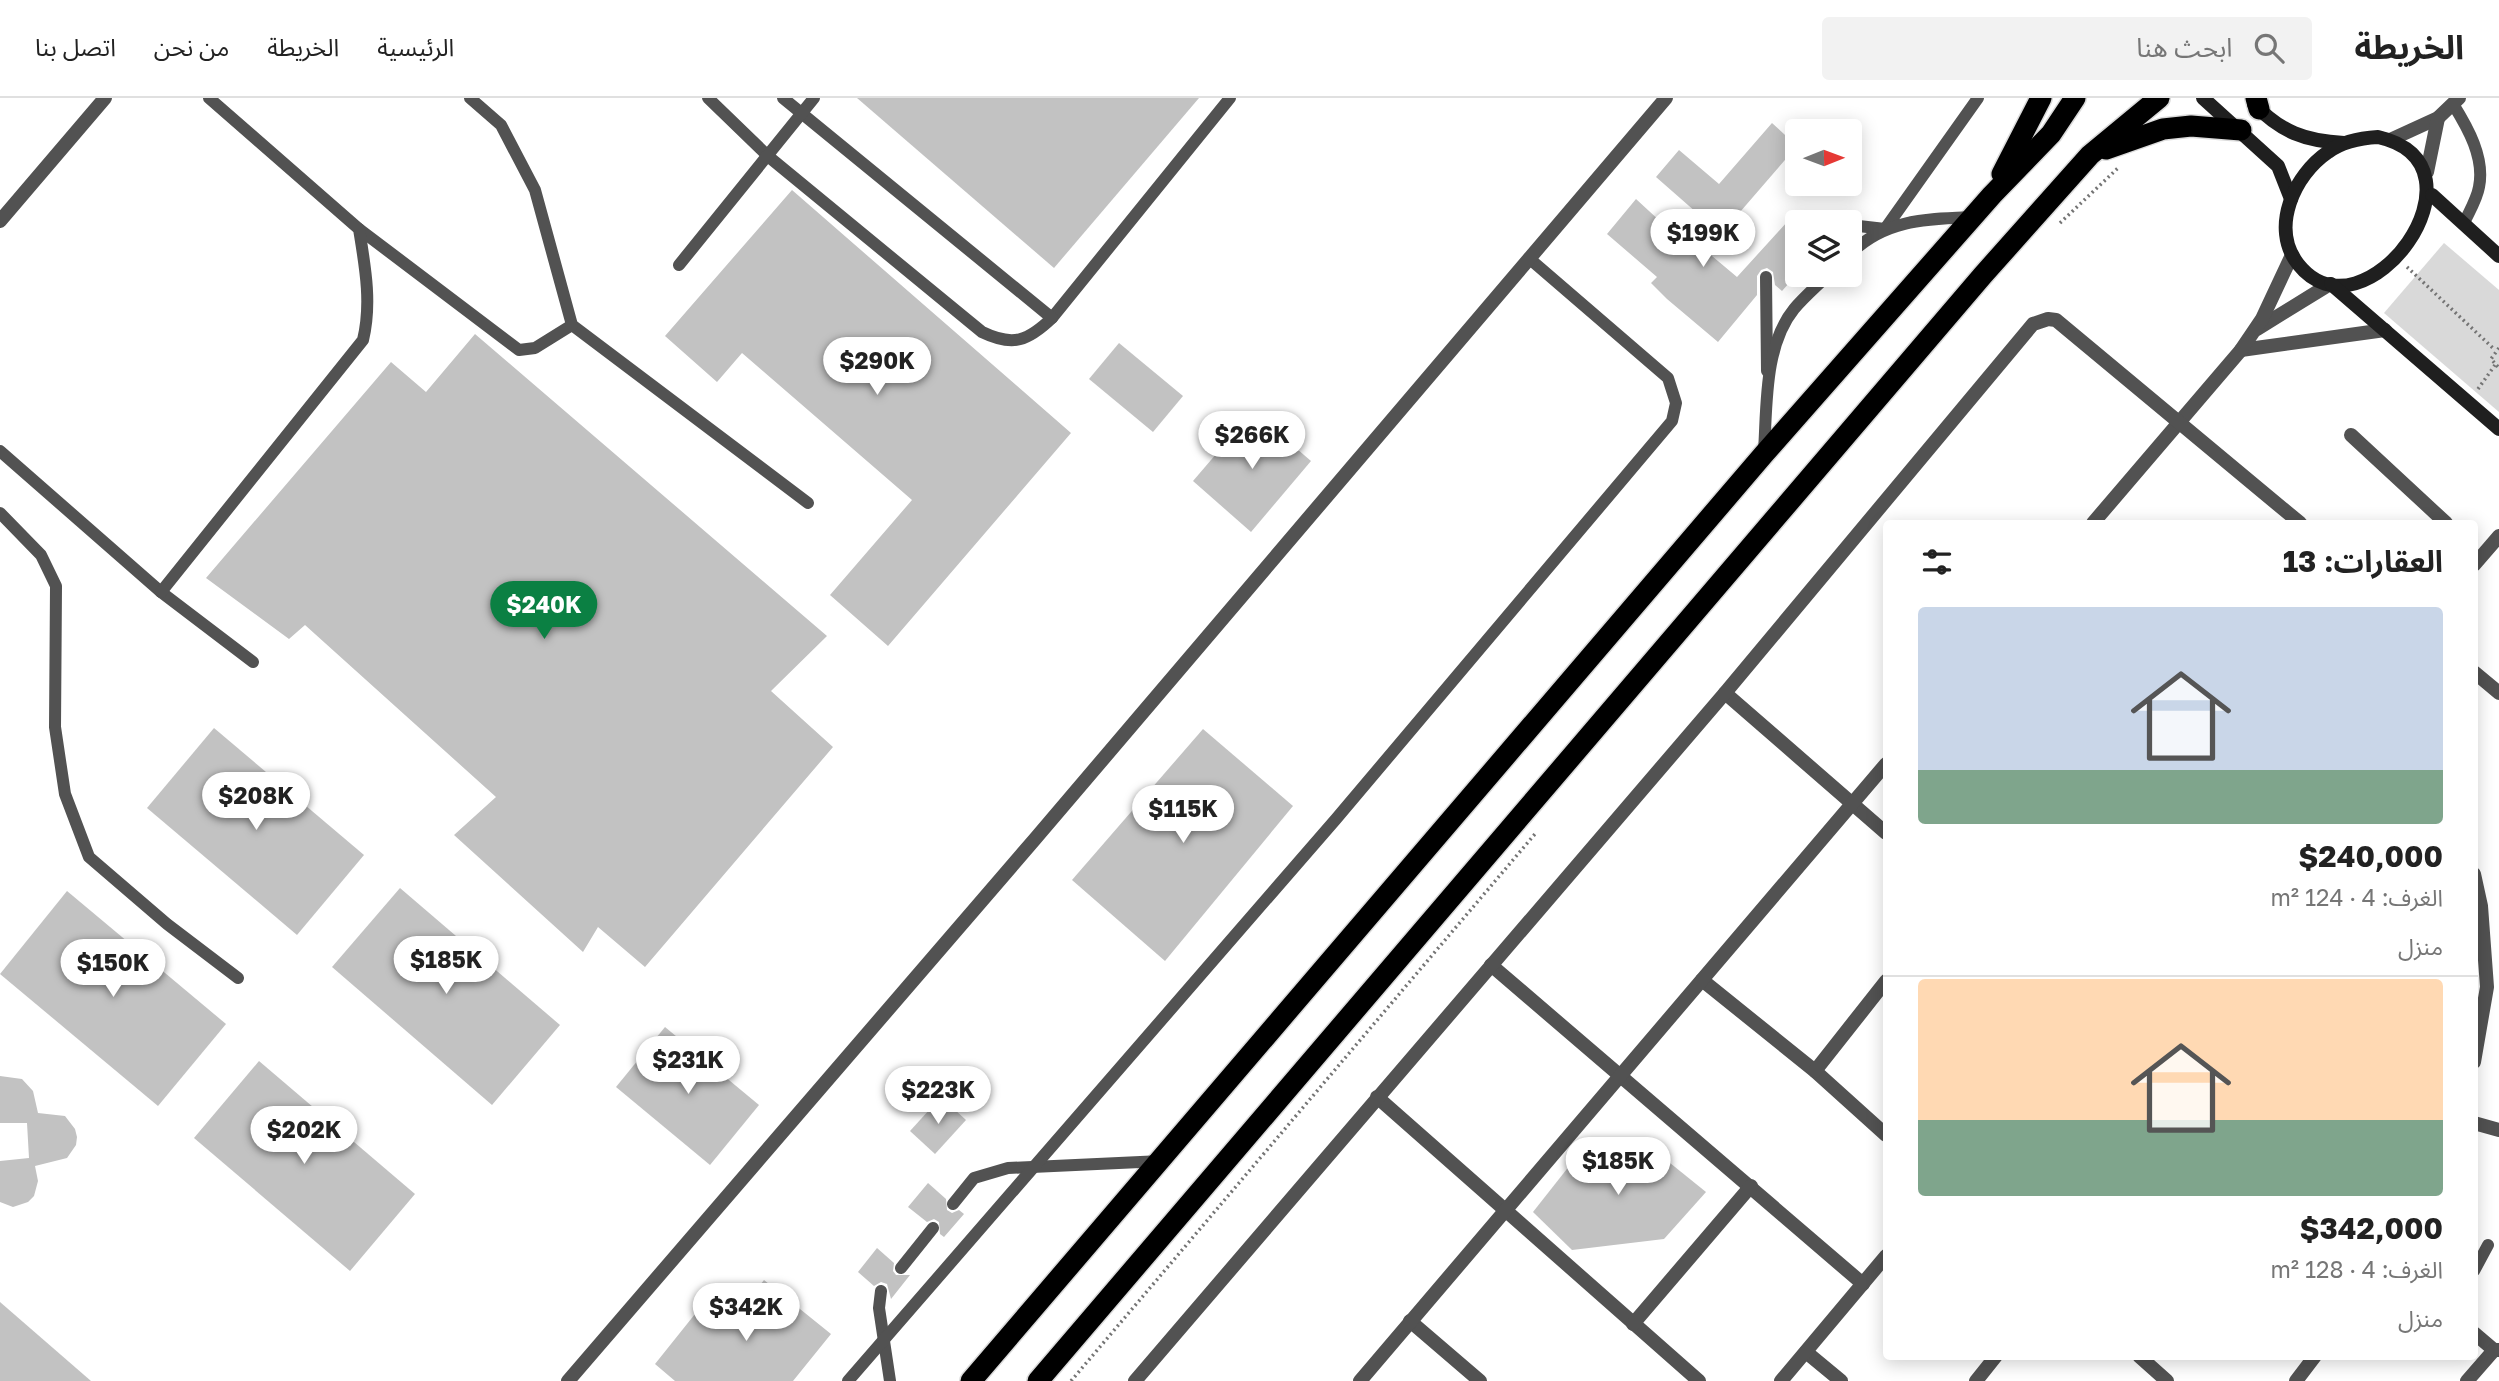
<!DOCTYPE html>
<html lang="ar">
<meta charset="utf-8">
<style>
:root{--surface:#fff;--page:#f2f2f2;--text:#222;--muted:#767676;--line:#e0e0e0;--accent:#0b8043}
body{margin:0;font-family:"Golos Text","Noto Sans Arabic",sans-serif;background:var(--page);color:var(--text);direction:rtl;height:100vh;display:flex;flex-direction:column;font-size:26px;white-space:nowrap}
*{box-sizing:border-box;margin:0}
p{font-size:23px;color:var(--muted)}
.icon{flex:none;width:38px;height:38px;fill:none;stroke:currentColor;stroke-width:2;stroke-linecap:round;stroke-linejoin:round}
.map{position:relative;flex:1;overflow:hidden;direction:ltr}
.sheet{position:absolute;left:1883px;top:422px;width:595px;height:840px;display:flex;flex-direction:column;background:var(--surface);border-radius:7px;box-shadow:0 4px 18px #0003;direction:rtl}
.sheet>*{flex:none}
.needle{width:46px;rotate:89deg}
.controls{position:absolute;left:1785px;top:21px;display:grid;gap:14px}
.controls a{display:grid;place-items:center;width:77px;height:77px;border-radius:7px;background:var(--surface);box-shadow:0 4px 18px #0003;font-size:35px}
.price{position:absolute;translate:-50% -60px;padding:0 16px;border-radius:24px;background:#fff;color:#222;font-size:23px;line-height:46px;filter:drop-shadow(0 2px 4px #0008)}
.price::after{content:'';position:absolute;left:50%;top:42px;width:21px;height:16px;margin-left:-10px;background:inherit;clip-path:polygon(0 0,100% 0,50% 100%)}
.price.active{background:var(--accent);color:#fff}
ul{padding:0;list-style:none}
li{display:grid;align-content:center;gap:14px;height:371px;padding:0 35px}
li+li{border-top:2px solid var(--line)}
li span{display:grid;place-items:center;height:217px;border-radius:7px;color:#555}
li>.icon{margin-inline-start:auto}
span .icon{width:126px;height:126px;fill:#fffc;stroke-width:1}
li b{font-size:30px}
h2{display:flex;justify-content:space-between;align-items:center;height:84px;padding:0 35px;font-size:30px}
header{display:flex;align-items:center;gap:42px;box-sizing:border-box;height:98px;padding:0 35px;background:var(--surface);border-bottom:2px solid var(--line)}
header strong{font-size:33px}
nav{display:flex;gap:38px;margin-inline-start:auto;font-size:24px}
.search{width:490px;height:63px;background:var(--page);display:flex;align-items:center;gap:18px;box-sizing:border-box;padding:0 24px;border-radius:7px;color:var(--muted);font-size:26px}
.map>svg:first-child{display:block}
</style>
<header>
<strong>الخريطة</strong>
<div class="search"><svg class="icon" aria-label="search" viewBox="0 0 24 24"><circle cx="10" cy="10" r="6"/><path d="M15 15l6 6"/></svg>ابحث هنا</div>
<nav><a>الرئيسية</a><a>الخريطة</a><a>من نحن</a><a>اتصل بنا</a></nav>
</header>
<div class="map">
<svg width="2499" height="1283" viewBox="0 0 2499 1283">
<rect width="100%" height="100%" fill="#fff"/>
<polygon fill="#d9d9d9" points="2444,145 2499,192 2499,314 2384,215"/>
<g fill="#c2c2c2">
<polygon points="857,0 1199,0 1054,170"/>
<polygon points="1772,25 1797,48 1721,136 1656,79 1679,52 1719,86"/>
<polygon points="792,92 1071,335 888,548 830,497 912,402 742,255 717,284 665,238"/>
<polygon points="1636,101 1700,160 1706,153 1737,179 1797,113 1797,176 1782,193 1775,187 1773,174 1767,170 1761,172 1757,178 1757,197 1718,244 1667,201 1651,185 1657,179 1607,136"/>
<polygon points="475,236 827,538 771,593 833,649 645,869 598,829 583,854 454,737 496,699 305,527 289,541 206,480 391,264 426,294"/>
<polygon points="1119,245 1183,298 1153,334 1089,281"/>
<polygon points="1253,313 1311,363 1251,434 1193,383"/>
<polygon points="214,630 364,757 297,837 147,710"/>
<polygon points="1203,631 1293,708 1165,863 1072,782"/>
<polygon points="400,790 560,927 492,1007 332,869"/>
<polygon points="67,793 226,926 158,1008 0,876"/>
<polygon points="665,929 759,1007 710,1067 616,989"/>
<polygon points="259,963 415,1096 350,1173 194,1040"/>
<polygon points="0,978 22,981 33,993 38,1015 65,1018 75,1031 77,1039 76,1047 67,1060 35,1068 38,1083 34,1098 28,1104 13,1109 0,1104 0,1063 29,1060 27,1025 0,1025"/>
<polygon points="941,999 966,1022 935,1056 910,1033"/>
<polygon points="1639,1040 1706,1094 1664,1141 1572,1152 1533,1114 1585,1048"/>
<polygon points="928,1085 946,1101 947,1112 952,1115 959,1112 964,1116 944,1139 940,1136 939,1124 934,1121 927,1124 908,1109"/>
<polygon points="877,1150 894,1165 893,1173 896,1177 910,1177 891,1201 887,1186 881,1184 874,1188 858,1174"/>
<polygon points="764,1182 831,1236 793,1283 675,1283 655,1266 703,1206 729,1226"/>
<polygon points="0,1204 91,1283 0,1283"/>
</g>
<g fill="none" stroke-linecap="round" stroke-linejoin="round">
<g stroke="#dbdbdb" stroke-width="24">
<g id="highway">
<polyline points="2256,0 2259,11"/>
<polyline points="2106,51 2163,31 2191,28 2241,32"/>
<polyline points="2002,76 2041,0"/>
<polyline points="971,1283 1764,356 1992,97 2051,36 2075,0"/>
<polyline points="1038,1283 1983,177 2090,57 2159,0"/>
</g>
</g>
<g stroke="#747474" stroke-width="3.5" stroke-dasharray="2 3.5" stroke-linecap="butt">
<polyline points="2060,125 2118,70"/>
<polyline points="2407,169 2495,252"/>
<polyline points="2499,250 2491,261 2499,270"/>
<polyline points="2478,291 2495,267"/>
<polyline points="1071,1283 1535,736"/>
</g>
<g stroke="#525252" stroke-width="12">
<polyline points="470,0 501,27 535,92 572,227 808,405"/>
<path d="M708 0 769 59 982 234C1013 249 1028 243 1052 220L1230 0"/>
<polyline points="783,0 1052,220"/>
<path d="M2453 6C2468 30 2485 60 2479 89 2477 101 2469 114 2464 125"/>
<polyline points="1850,127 1885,131 1978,0"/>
<polyline points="359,131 519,252 535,250 572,227"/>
<path d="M1850 156C1885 121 1927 121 1974 119"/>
<polyline points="679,167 814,0"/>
<polyline points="1766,179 1767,273"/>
<polyline points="0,353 161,494 253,564"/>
<path d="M1764 353C1767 308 1764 248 1794 211 1804 199 1817 188 1828 177"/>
<polyline points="0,415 41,457 56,488 55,629 65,696 89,759 167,826 238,880"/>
<path d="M161 494 363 242C372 205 365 168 359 131L209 0"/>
<polyline points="953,1106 974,1080 1008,1070 1162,1063"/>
<polyline points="901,1170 933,1130"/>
<polyline points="2474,1173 2488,1147"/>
<polyline points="881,1193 879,1210 890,1283"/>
<polyline points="848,1283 1336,721 1672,323 1676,305 1668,280 1531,162"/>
</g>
<g stroke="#525252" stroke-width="14">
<polyline points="2390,42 2438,20 2459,0"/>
<polyline points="2427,74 2438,20"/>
<polyline points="0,123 105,0"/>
<polyline points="2257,231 2330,186"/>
<polyline points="2241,252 2385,232"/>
<polyline points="2351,337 2446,425"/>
<polyline points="2093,425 2241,252 2262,221 2292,157"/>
<polyline points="2474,467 2499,438"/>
<polyline points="2474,574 2499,595"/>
<polyline points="1725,595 1886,735"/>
<polyline points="2474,776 2481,808 2487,889 2474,964"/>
<polyline points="1491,867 1863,1186"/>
<polyline points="1702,882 1815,973 1886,1037"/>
<polyline points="1815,973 1886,883"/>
<polyline points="1377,999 1699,1283"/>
<polyline points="2474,1025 2499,1032"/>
<polyline points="1410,1223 1480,1283"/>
<polyline points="1633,1226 1751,1088"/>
<polyline points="2474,1235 2494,1252 2499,1252"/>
<polyline points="1806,1254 1841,1283"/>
<polyline points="2139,1258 2167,1283"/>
<polyline points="568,1283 1035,741 1666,0"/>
<polyline points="1135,1283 1725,595 2033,226 2048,221 2056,222 2300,425"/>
<polyline points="1360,1283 1886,666"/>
<polyline points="1781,1283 1886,1158"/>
<polyline points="1976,1283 1996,1258"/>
<polyline points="2296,1283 2315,1258"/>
<polyline points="2467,1283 2494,1252"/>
</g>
<g stroke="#1f1f1f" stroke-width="14">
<polyline points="2203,0 2278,68 2291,101"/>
<path d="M2254 6C2281 34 2305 43 2344 45"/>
<path d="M2378 39C2499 66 2364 250 2298 166 2270 130 2294 77 2328 54 2343 43 2360 40 2378 39Z"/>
<polyline points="2432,97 2499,158"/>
<polyline points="2331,186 2499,331"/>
</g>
<use href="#highway" stroke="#000" stroke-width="21"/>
</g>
</svg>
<div class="controls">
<a><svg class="needle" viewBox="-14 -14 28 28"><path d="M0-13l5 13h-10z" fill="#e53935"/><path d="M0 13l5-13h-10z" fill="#767676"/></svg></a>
<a><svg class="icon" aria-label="layers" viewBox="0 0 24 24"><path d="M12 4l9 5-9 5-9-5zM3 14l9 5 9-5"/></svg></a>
</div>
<b class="price" style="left:1703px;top:171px">$199K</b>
<b class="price" style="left:877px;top:299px">$290K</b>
<b class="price" style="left:1252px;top:373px">$266K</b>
<b class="price active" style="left:544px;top:543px">$240K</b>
<b class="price" style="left:256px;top:734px">$208K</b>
<b class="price" style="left:1183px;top:747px">$115K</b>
<b class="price" style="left:446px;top:898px">$185K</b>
<b class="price" style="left:113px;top:901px">$150K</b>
<b class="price" style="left:688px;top:998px">$231K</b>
<b class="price" style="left:938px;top:1028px">$223K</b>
<b class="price" style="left:304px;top:1068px">$202K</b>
<b class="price" style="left:1618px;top:1099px">$185K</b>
<b class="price" style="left:746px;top:1245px">$342K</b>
<section class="sheet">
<h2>العقارات: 13<svg class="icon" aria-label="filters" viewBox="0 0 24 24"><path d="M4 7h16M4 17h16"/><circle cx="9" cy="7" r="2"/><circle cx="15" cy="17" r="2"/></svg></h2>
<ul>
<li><span style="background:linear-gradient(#c9d6e8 75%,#7fa58c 0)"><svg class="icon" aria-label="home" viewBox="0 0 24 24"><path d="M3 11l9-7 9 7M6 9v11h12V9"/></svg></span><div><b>$240,000</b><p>الغرف: 4 · 124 m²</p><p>منزل</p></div></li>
<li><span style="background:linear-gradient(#ffd9b3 65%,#7fa58c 0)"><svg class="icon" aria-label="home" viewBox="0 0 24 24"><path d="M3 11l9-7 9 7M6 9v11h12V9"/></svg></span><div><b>$342,000</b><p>الغرف: 4 · 128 m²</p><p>منزل</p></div></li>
</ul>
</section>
</div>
